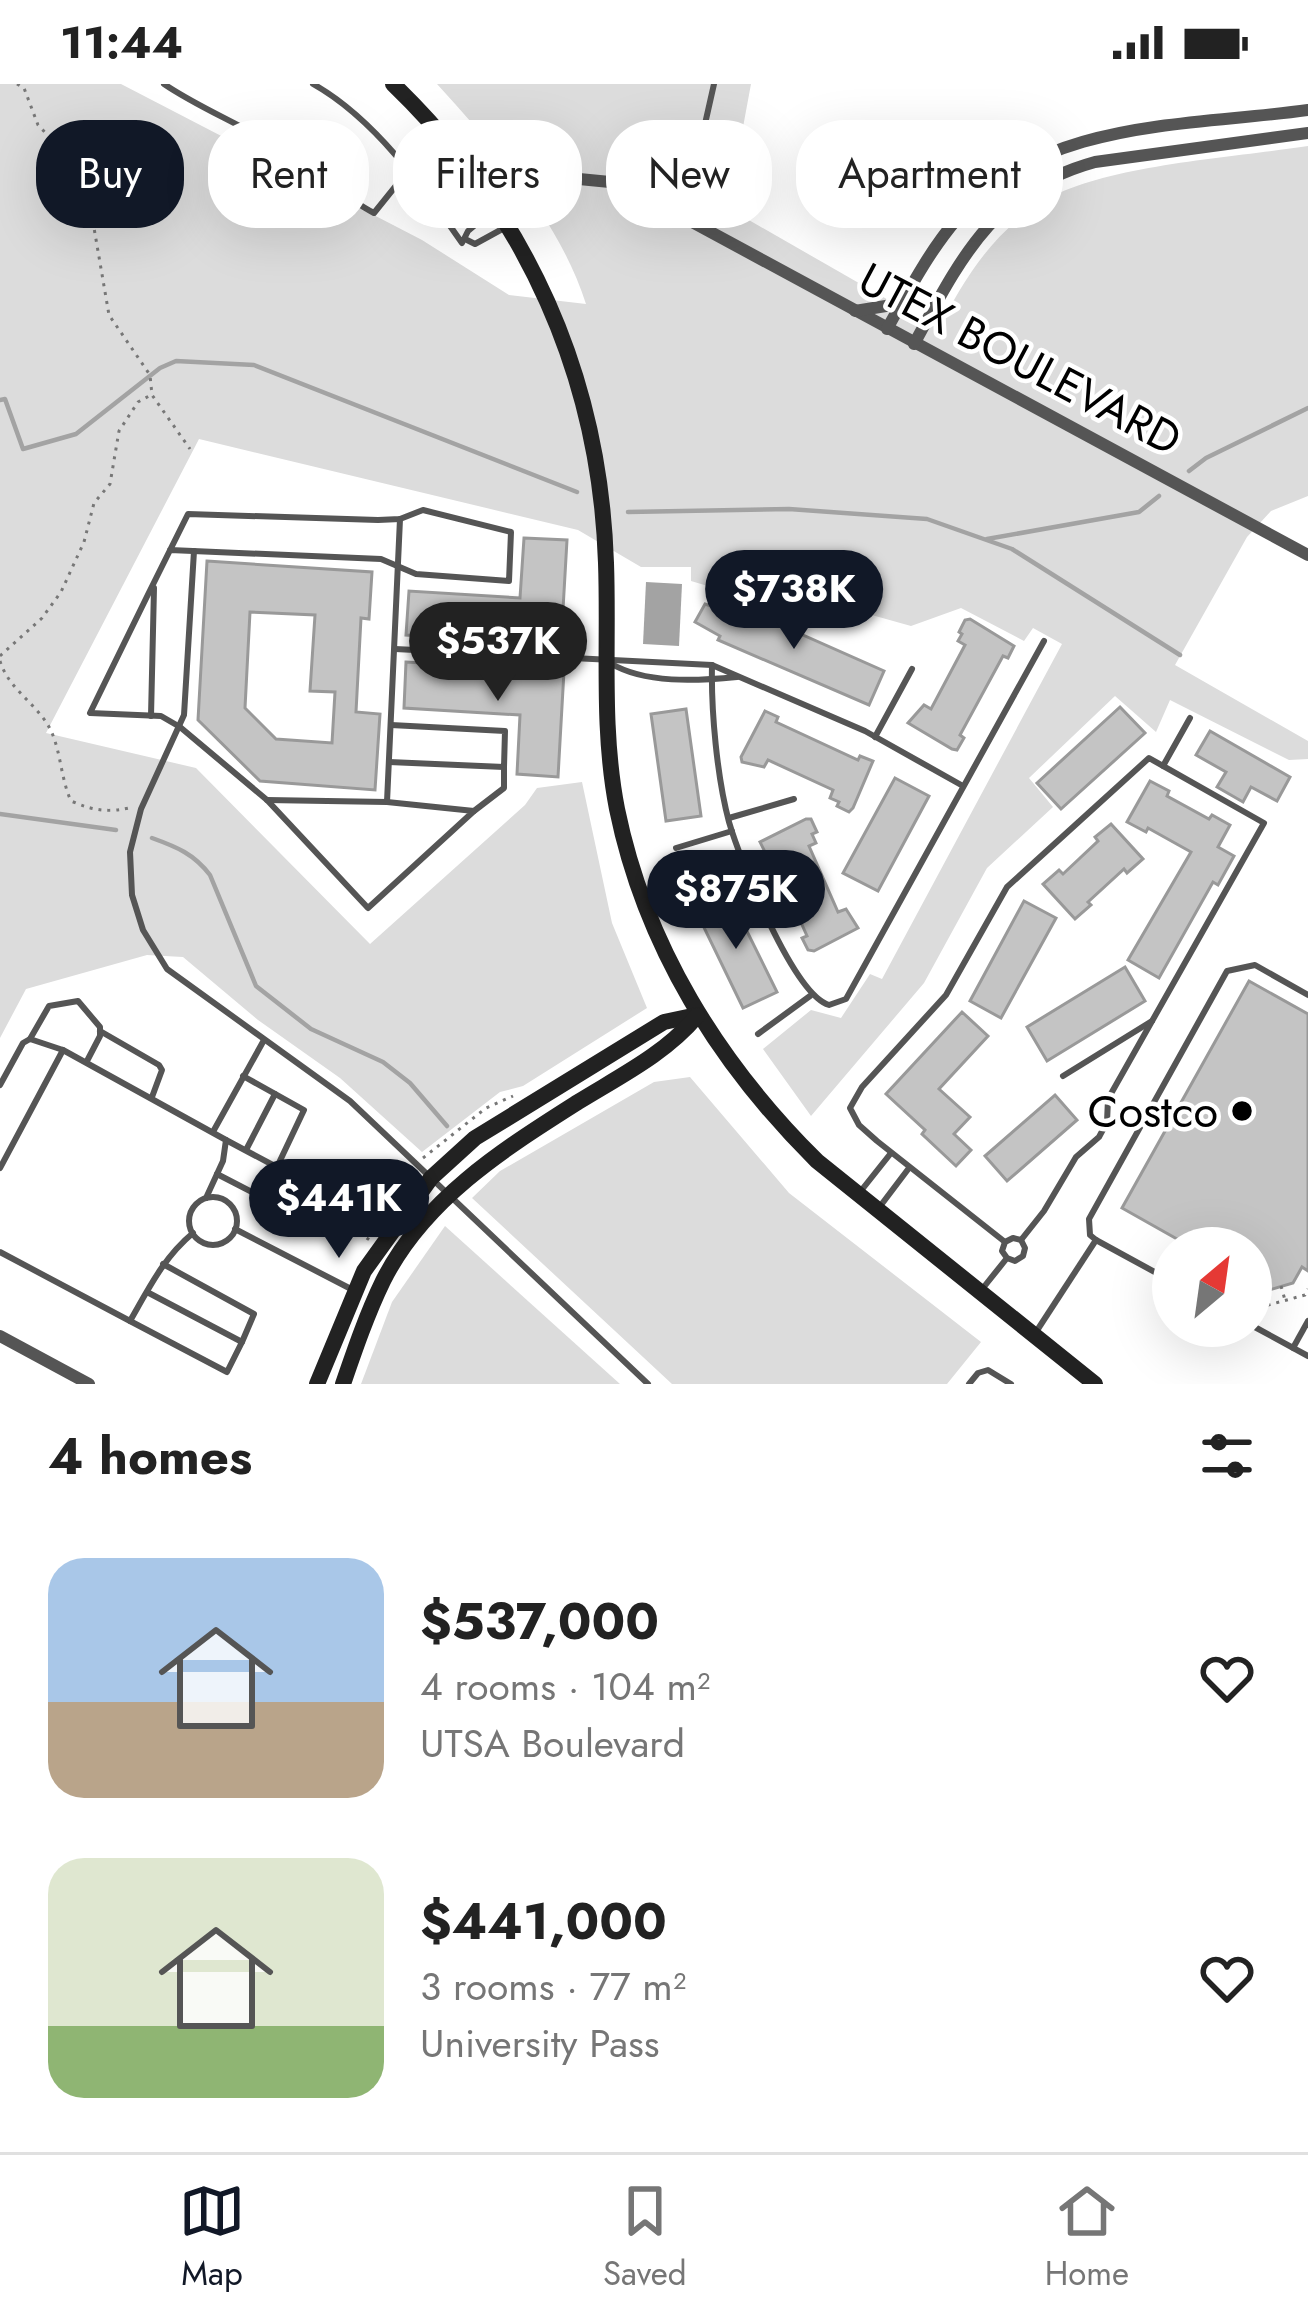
<!DOCTYPE html>
<meta charset="utf-8">
<style>
:root{--surface:#fff;--page:#f2f2f2;--text:#222;--muted:#767676;--line:#e0e0e0;--accent:#111827}
body{margin:0;font-family:Jost,sans-serif;background:var(--page);color:var(--text);height:100vh;display:flex;flex-direction:column;font-size:45px;white-space:nowrap}
*{box-sizing:border-box;margin:0}
p{font-size:39px;color:var(--muted)}
.icon{flex:none;width:66px;height:66px;fill:none;stroke:currentColor;stroke-width:2;stroke-linecap:round;stroke-linejoin:round}
.map{position:relative;height:1300px;overflow:hidden}
.side{display:flex;flex-direction:column;background:var(--surface);flex:1}
.side>*{flex:none}
.hud{position:absolute;left:36px;top:36px;width:1236px;height:108px;display:flex;gap:24px}
.needle{width:78px;rotate:29deg}
.buttons{position:absolute;left:1152px;top:1143px;display:grid;gap:24px}
.buttons a{display:grid;place-items:center;width:120px;height:120px;border-radius:50%;background:var(--surface);box-shadow:0 12px 48px #0002;font-size:60px}
.price{position:absolute;translate:-50% -102px;padding:0 27px;border-radius:42px;background:var(--accent);color:#fff;font-size:39px;line-height:78px;filter:drop-shadow(0 3px 6px #0008)}
.price::after{content:'';position:absolute;left:50%;top:72px;width:36px;height:27px;margin-left:-18px;background:inherit;clip-path:polygon(0 0,100% 0,50% 100%)}
.price.on{background:#222;color:#fff}
ul{padding:0;list-style:none}
li{display:flex;align-items:center;gap:36px;height:300px;padding:0 48px}
li span{display:grid;place-items:center;flex:none;width:336px;height:240px;border-radius:36px;color:#555}
li>.icon{margin-inline-start:auto}
span .icon{width:144px;height:144px;fill:#fffc;stroke-width:1}
li b{font-size:51px}
h2{display:flex;justify-content:space-between;align-items:center;height:144px;padding:0 48px;font-size:51px}
.tag{padding:0 42px;border-radius:48px;background:var(--surface);box-shadow:0 12px 48px #0002;font-size:42px;line-height:108px}
.tag.on{background:var(--accent);color:#fff}
.status{display:flex;justify-content:space-between;align-items:center;height:84px;padding:0 60px;background:var(--surface);direction:ltr}
.status svg{height:33px;fill:currentColor}
.tabs{display:flex;justify-content:space-around;align-items:center;height:168px;border-top:3px solid var(--line);background:var(--surface);font-size:33px;color:var(--muted)}
.tabs a{display:grid;justify-items:center;gap:6px}
.tabs .on{color:var(--accent)}
.map>svg:first-child{display:block}
</style>
<div class="status"><b>11:44</b><svg viewBox="0 0 49 12"><path d="M0 12V9h3v3zM5 12V6h3v6zM10 12V3h3v9zM15 12V0h3v12zM26 1h20v11H26zM47 4h2v5h-2z"/></svg></div>
<div class="map">
<svg width="1308" height="1300" viewBox="0 0 1308 1300">
<rect width="100%" height="100%" fill="#fff"/>
<g fill="#dcdcdc">
<path d="M0 0H121L422 156 509 211 586 220C559 136 496 65 437 0H751L728 124 939 245C963 195 995 146 1044 117 1102 81 1237 73 1308 62V412L1271 427 1247 453 1175 581 1308 657V675L1289 676 1170 616 1156 648 1115 612 1029 694 1053 723 987 784 924 899 811 1032 763 965 811 926 841 934 870 890 882 895 1062 560 1033 544 1024 557 961 524 911 542 861 528 781 533 748 514 691 497V483H641L578 446 199 355 46 649 196 684 370 860 525 721 537 704 582 698 612 839 647 924 523 1002 500 1008 422 1068 340 994 258 936 183 873 147 871 26 905 0 954Z"/>
<polygon points="690,993 789,1109 981,1258 947,1300 672,1300 472,1114 500,1087 654,998"/>
<polygon points="445,1142 620,1300 361,1300 392,1218"/>
</g>
<polygon fill="#a3a3a3" points="646,498 682,500 679,562 643,560"/>
<g fill="none" stroke-linecap="round" stroke-linejoin="round">
<g stroke="#a3a3a3" stroke-width="4.5">
<polyline points="0,316 5,315 23,365 76,350 160,284 176,277 254,281 577,408"/>
<polyline points="1189,387 1206,374 1308,324"/>
<polyline points="628,428 789,425 927,435 1012,465 1180,571"/>
<polyline points="987,455 1139,428 1159,412"/>
<polyline points="0,730 116,746"/>
<path d="M152 754C177 763 194 770 210 791L256 902 311 945 383 978 410 999 447 1042"/>
</g>
</g>
<g fill="#c4c4c4" stroke="#999" stroke-width="3" fill-rule="evenodd">
<polygon points="524,454 567,456 561,560 406,551 409,507 520,514"/>
<path d="M207 477 372 488 369 535 361 534 356 628 380 630 375 706 260 697 198 636ZM250 528 315 531 310 607 335 608 332 659 276 655 245 624Z"/>
<polygon points="705,520 723,526 721,529 740,540 751,520 770,530 767,535 884,587 869,621 718,556 720,552 695,538"/>
<polygon points="970,535 1014,562 1008,574 1003,572 960,651 964,654 957,666 952,665 908,639 924,621 931,625 965,561 958,557 962,550 959,548 965,536"/>
<polygon points="406,578 564,587 558,693 517,690 520,631 404,624"/>
<polygon points="1120,623 1145,649 1061,725 1037,699"/>
<polygon points="686,625 701,732 666,737 651,630"/>
<polygon points="765,627 778,633 776,638 858,676 860,672 873,677 853,724 849,728 837,722 839,718 830,714 833,706 768,676 764,683 742,678 741,673"/>
<polygon points="1210,647 1290,693 1277,717 1251,703 1243,718 1217,703 1226,688 1196,671"/>
<polygon points="895,694 929,712 878,807 843,789"/>
<polygon points="1150,697 1169,707 1167,712 1209,735 1212,731 1230,741 1218,763 1234,772 1218,801 1213,798 1159,894 1128,876 1191,768 1148,744 1146,748 1127,738"/>
<polygon points="806,735 811,735 817,748 812,750 816,759 809,762 838,828 846,825 858,844 814,867 808,866 802,854 807,852 770,769 766,770 760,758"/>
<polygon points="1111,740 1143,775 1127,789 1124,785 1088,818 1091,821 1075,835 1043,800 1059,786 1063,790 1098,757 1095,753"/>
<polygon points="729,811 777,908 743,924 696,827"/>
<polygon points="1024,817 1056,834 1001,934 970,917"/>
<polygon points="1125,883 1145,917 1047,977 1027,943"/>
<polygon points="1249,897 1308,930 1308,1187 1302,1183 1293,1199 1269,1206 1251,1196 1251,1164 1193,1164 1122,1124"/>
<polygon points="962,928 988,952 939,1005 970,1033 954,1050 971,1066 956,1082 922,1050 925,1046 886,1010"/>
<polygon points="1055,1011 1077,1036 1007,1097 985,1072"/>
</g>
<g fill="none" stroke-linecap="round" stroke-linejoin="round">
<g stroke="#777" stroke-width="3" stroke-dasharray="3 6" stroke-linecap="butt">
<polyline points="17,0 24,4 38,41 78,83 88,109 109,231 150,291 152,311 190,365"/>
<polyline points="0,572 42,534 61,508 84,458 94,419 110,400 119,347 138,318 151,311"/>
<path d="M0 577C9 607 40 621 52 649 61 670 61 695 71 717 94 727 109 729 133 723"/>
<polyline points="423,1074 486,1024 513,1012"/>
<polyline points="367,1156 396,1115"/>
<polyline points="1281,1202 1285,1216"/>
<polyline points="1251,1218 1261,1223 1305,1211 1308,1205"/>
</g>
<g stroke="#555" stroke-width="6">
<path d="M164 0C199 24 243 41 280 65 313 85 340 111 374 129L407 88"/>
<path d="M313 0C374 34 423 103 462 159L468 147 493 126"/>
<polyline points="684,133 714,0"/>
<polyline points="467,156 475,160 506,143"/>
<path d="M170 466 381 475 416 490 509 497 511 448 423 426 400 435 378 436 188 430C155 496 122 563 90 629L161 632 180 643 267 716 368 824 474 727 387 718"/>
<polyline points="194,467 184,631 141,725 130,768 132,811 143,846 167,885 350,1017 648,1300"/>
<polyline points="395,565 712,581 865,647 963,702"/>
<path d="M610 579C645 600 697 597 737 593"/>
<path d="M712 581C711 627 717 693 729 738 740 776 793 910 829 921L846 915 1044 557"/>
<polyline points="151,632 154,504"/>
<polyline points="875,653 912,585"/>
<polyline points="389,678 504,683 505,647 391,641"/>
<polyline points="1163,682 1190,634"/>
<polyline points="267,716 387,718 400,435"/>
<polyline points="474,727 504,704 504,683"/>
<polyline points="729,734 794,715"/>
<polyline points="676,764 732,747"/>
<polyline points="686,801 745,781"/>
<polyline points="100,947 159,981 162,986 152,1013"/>
<polyline points="758,950 810,912"/>
<polyline points="30,955 49,922 78,917 100,943 100,952 87,977"/>
<polyline points="243,992 304,1026 277,1083"/>
<polyline points="1063,992 1152,937"/>
<polyline points="0,1001 23,959 30,955 63,966"/>
<polyline points="214,1046 264,956"/>
<polyline points="246,1066 275,1010"/>
<polyline points="0,1084 63,966 226,1056 223,1077 206,1114"/>
<polyline points="217,1090 302,1134 316,1104 226,1056"/>
<polyline points="860,1108 891,1069"/>
<circle cx="213" cy="1137" r="24"/>
<polyline points="878,1125 909,1084"/>
<polyline points="235,1145 353,1206"/>
<polyline points="1005,1158 877,1057 859,1041 850,1024 862,1003 946,911 1007,803 1149,674 1264,739 1108,1015 1107,1038 1099,1053 1076,1073 1044,1127 1021,1156"/>
<polyline points="0,1168 130,1237"/>
<polyline points="163,1180 254,1230 242,1258"/>
<polyline points="1173,1198 1096,1156 1090,1151 1089,1135 1227,887 1255,881 1308,911"/>
<polyline points="983,1204 1007,1174 1002,1167 1005,1158 1013,1154 1021,1156 1025,1164 1023,1172 1015,1177 1007,1174"/>
<path d="M147 1208 242 1258 227 1288 130 1237C149 1204 164 1173 193 1149"/>
<polyline points="1251,1241 1308,1272"/>
<polyline points="1036,1248 1096,1156"/>
<polyline points="1293,1264 1308,1237"/>
<polyline points="969,1300 978,1289 988,1286 1011,1300"/>
</g>
<g stroke="#555" stroke-width="12">
<polyline points="502,128 569,94 620,99 1308,471"/>
<polyline points="855,227 892,221 901,214"/>
<path d="M887 245C908 208 928 169 956 136 1042 34 1187 43 1308 26"/>
<path d="M914 260C961 174 993 106 1095 78L1308 49"/>
<polyline points="0,1252 89,1300"/>
</g>
<g stroke="#222" stroke-width="16">
<path d="M393 0C527 129 600 293 606 479 609 561 601 643 617 725 645 862 719 980 817 1077L1095 1300"/>
<polyline points="317,1300 364,1187 431,1094 475,1054 664,938 697,931"/>
<path d="M343 1300C355 1265 367 1230 383 1197 424 1115 504 1065 578 1018 620 992 665 970 697 932"/>
</g>
</g>
<circle fill="#000" stroke="#fff" stroke-width="4.5" cx="1242" cy="1027" r="12"/>
<g text-anchor="middle" dominant-baseline="central" stroke-width="9" stroke-linejoin="round" paint-order="stroke">
<g font-size="45" fill="#000" stroke="#fff">
<text transform="translate(1020 275) rotate(28)">UTEX BOULEVARD</text>
</g>
<g font-size="45" fill="#000" stroke="#fff" text-anchor="end">
<text x="1218" y="1027">Costco</text>
</g>
</g>
</svg>
<div class="buttons">
<a><svg class="needle" viewBox="-14 -14 28 28"><path d="M0-13l5 13h-10z" fill="#e53935"/><path d="M0 13l5-13h-10z" fill="#767676"/></svg></a>
</div>
<b class="price" style="left:794px;top:568px">$738K</b>
<b class="price on" style="left:498px;top:620px">$537K</b>
<b class="price" style="left:736px;top:868px">$875K</b>
<b class="price" style="left:339px;top:1177px">$441K</b>
<div class="hud">
<a class="tag on">Buy</a>
<a class="tag">Rent</a>
<a class="tag">Filters</a>
<a class="tag">New</a>
<a class="tag">Apartment</a>
</div>
</div>
<section class="side">
<h2>4 homes<svg class="icon" aria-label="filters" viewBox="0 0 24 24"><path d="M4 7h16M4 17h16"/><circle cx="9" cy="7" r="2"/><circle cx="15" cy="17" r="2"/></svg></h2>
<ul>
<li><span style="background:linear-gradient(#a9c7e8 60%,#b9a48a 0)"><svg class="icon" aria-label="home" viewBox="0 0 24 24"><path d="M3 11l9-7 9 7M6 9v11h12V9"/></svg></span><div><b>$537,000</b><p>4 rooms · 104 m²</p><p>UTSA Boulevard</p></div><svg class="icon" aria-label="heart" viewBox="0 0 24 24"><path d="M12 20l-8-8c-3-5 5-10 8-4 3-6 11-1 8 4z"/></svg></li>
<li><span style="background:linear-gradient(#dfe7d0 70%,#8fb573 0)"><svg class="icon" aria-label="home" viewBox="0 0 24 24"><path d="M3 11l9-7 9 7M6 9v11h12V9"/></svg></span><div><b>$441,000</b><p>3 rooms · 77 m²</p><p>University Pass</p></div><svg class="icon" aria-label="heart" viewBox="0 0 24 24"><path d="M12 20l-8-8c-3-5 5-10 8-4 3-6 11-1 8 4z"/></svg></li>
</ul>
</section>
<nav class="tabs">
<a class="on"><svg class="icon" aria-label="map" viewBox="0 0 24 24"><path d="M3 6l6-2 6 2 6-2v14l-6 2-6-2-6 2zM9 4v14M15 6v14"/></svg>Map</a>
<a><svg class="icon" aria-label="saved" viewBox="0 0 24 24"><path d="M7 4h10v16l-5-4-5 4z"/></svg>Saved</a>
<a><svg class="icon" aria-label="home" viewBox="0 0 24 24"><path d="M3 11l9-7 9 7M6 9v11h12V9"/></svg>Home</a>
</nav>
